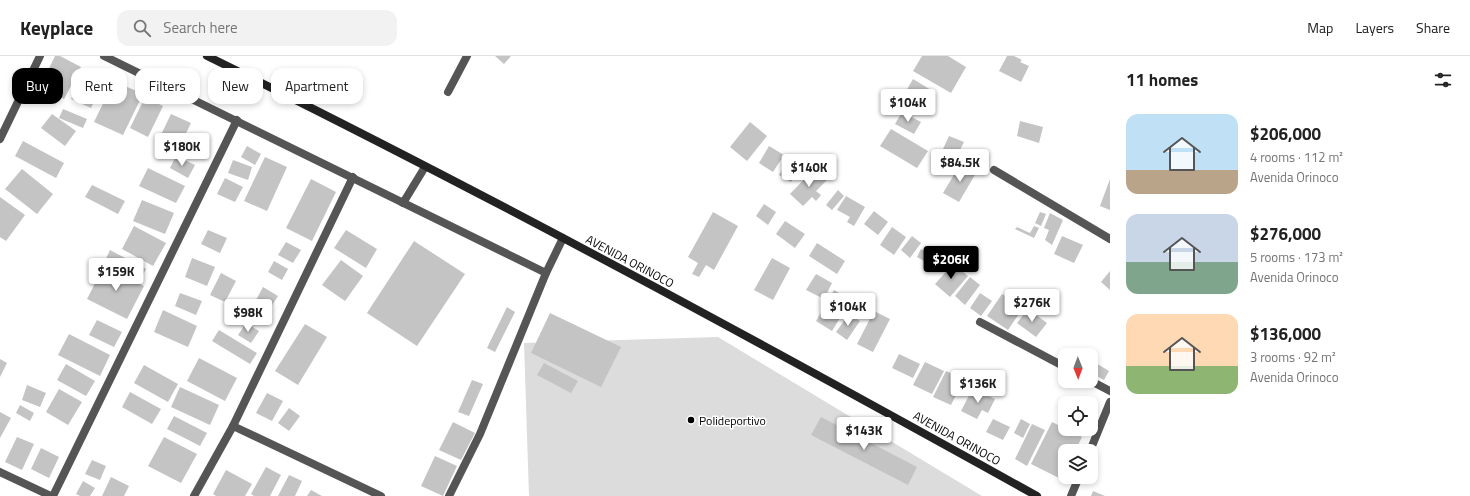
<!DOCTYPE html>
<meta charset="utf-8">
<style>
:root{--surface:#fff;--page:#f2f2f2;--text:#222;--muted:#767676;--line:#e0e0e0;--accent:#000}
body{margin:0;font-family:"Titillium Web",sans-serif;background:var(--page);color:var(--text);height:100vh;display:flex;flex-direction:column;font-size:15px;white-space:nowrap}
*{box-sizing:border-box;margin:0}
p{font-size:13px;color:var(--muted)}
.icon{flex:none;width:22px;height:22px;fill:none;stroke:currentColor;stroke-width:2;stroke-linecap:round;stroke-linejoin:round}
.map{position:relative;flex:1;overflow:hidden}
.details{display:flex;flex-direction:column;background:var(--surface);width:360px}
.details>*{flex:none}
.hud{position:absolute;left:12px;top:12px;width:380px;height:36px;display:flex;gap:8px}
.needle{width:26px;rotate:179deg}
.controls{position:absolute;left:1058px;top:292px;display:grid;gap:8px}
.controls a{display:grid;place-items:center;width:40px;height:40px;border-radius:8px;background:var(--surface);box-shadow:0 2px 6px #0003;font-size:20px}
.price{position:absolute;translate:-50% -34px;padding:0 9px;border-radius:4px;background:#fff;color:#222;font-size:13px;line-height:26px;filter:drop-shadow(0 1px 2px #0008)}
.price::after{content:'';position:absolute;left:50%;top:24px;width:12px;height:9px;margin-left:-6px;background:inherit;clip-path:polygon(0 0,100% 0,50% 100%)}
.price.active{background:var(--accent);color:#fff}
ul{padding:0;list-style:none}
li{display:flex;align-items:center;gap:12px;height:100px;padding:0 16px}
li span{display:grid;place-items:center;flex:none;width:112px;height:80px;border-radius:12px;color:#555}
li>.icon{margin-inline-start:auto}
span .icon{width:48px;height:48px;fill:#fffc;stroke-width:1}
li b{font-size:17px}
h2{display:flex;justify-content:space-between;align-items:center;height:48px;padding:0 16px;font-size:17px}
.tag{padding:0 14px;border-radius:12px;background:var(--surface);box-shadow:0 2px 6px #0003;font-size:14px;line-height:36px}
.tag.active{background:var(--accent);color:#fff}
header{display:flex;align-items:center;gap:24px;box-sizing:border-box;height:56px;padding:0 20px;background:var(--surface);border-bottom:1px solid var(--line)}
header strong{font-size:19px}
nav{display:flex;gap:22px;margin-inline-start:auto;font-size:14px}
.search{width:280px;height:36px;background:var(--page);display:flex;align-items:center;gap:10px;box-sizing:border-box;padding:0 14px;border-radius:12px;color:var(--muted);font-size:15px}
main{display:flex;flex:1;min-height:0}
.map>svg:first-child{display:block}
</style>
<header>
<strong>Keyplace</strong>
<div class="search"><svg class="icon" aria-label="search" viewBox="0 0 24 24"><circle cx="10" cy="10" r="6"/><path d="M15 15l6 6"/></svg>Search here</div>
<nav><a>Map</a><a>Layers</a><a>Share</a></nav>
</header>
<main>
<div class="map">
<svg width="1110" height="440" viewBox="0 0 1110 440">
<rect width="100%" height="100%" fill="#fff"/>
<polygon fill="#dcdcdc" points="718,281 982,440 529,440 524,287"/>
<g fill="#c4c4c4">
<polygon points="55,0 60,0 81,11 64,43 40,31"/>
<polygon points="495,0 511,0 504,8"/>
<polygon points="922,0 948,0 966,11 951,37 913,15"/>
<polygon points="1007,0 1014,0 1022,4 1020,6 1029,10 1021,26 999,15"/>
<polygon points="84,13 105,22 91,52 71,43"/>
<polygon points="913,23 931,34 923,48 905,37"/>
<polygon points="114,25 143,38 123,79 94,66"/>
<polygon points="145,41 163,50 148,81 130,72"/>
<polygon points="63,53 87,63 83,72 59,62"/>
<polygon points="902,56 921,66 914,78 895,68"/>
<polygon points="52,58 76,75 65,90 41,72"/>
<polygon points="171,58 191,67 177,96 157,87"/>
<polygon points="1020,65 1043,71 1039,87 1017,80"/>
<polygon points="750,66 767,80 747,105 730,91"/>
<polygon points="891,73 928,95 917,112 880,90"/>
<polygon points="949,80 964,86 957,100 943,93"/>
<polygon points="23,85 64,107 56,122 15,100"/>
<polygon points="247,90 261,98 255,109 241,101"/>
<polygon points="769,90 784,99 773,116 759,107"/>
<polygon points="791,99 803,106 791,126 779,119"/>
<polygon points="176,100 195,109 188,122 170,112"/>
<polygon points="265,101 287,111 267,155 244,145"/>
<polygon points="233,104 252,111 248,124 228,117"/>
<polygon points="961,107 976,117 959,146 943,137"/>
<polygon points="148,112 185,130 176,147 139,130"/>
<polygon points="22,113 53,138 37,158 5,133"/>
<polygon points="814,113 827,124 816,135 821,139 816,145 812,141 803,150 790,138"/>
<polygon points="225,122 243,131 235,146 217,138"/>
<polygon points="311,123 336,136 312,185 286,172"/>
<polygon points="1110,123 1110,154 1100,150"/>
<polygon points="92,129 125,145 118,158 85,141"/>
<polygon points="838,134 844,140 832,154 826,149"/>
<polygon points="846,140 865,151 854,170 847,166 850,161 837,154"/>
<polygon points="0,141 25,159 6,185 0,181"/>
<polygon points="142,144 174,157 165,178 133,165"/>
<polygon points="764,148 776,156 768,169 756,160"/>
<polygon points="874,155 888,166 878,179 864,168"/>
<polygon points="713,156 738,170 714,214 706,209 699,221 692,218 698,207 688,201"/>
<polygon points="1040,156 1046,158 1041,170 1035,167"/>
<polygon points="1050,157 1063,164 1052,189 1045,184 1049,174 1044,172"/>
<polygon points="785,165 805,178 795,192 776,178"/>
<polygon points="134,170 166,187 153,210 122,193"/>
<polygon points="1034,170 1039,172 1034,182 1015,173 1017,171 1030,177"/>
<polygon points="892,171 906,181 894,199 880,189"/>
<polygon points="208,174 227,182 220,197 201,188"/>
<polygon points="346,174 377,193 366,212 334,192"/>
<polygon points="912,180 921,187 910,202 901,194"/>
<polygon points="1062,180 1083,189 1074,207 1054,198"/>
<polygon points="414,185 465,218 417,290 367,257"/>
<polygon points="286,186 301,194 293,207 278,199"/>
<polygon points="817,187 845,205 837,218 809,200"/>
<polygon points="921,193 929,197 924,205 917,201"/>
<polygon points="110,194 146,213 140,224 105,205"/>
<polygon points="934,197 941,202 934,212 926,207"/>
<polygon points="192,202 215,211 207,230 185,221"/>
<polygon points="772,202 790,212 773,244 754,234"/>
<polygon points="341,204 363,220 345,245 322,229"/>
<polygon points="274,205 288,213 282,224 268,216"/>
<polygon points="953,208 968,220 950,241 935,228"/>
<polygon points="104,210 144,230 127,263 87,243"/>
<polygon points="1110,215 1110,234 1101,226"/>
<polygon points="221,217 236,225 225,246 210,239"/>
<polygon points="816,218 832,227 824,243 806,234"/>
<polygon points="970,221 980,229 965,249 955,240"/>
<polygon points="263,231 278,240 269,254 255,246"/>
<polygon points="834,234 851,244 832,275 816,265"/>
<polygon points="180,237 202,245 196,259 175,250"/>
<polygon points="980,237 992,245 981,260 970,252"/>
<polygon points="1002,238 1023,252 1008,274 987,260"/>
<polygon points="507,251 515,256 495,296 487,292"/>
<polygon points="1028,253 1047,267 1036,281 1017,267"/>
<polygon points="163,254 197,270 188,291 154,276"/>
<polygon points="874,255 890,263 873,296 857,288"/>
<polygon points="550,257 621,291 601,331 531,297"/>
<polygon points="849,258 860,265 847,284 836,276"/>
<polygon points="97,264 122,276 114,291 89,279"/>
<polygon points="246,267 259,275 251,287 238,279"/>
<polygon points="305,268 327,281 298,329 275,315"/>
<polygon points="219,274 257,297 250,308 212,285"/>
<polygon points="69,278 110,299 100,320 58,299"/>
<polygon points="899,298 920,308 913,322 892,312"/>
<polygon points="199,302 237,322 225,345 187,325"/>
<polygon points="0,303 7,307 0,321"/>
<polygon points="1091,304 1109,315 1104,324 1091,317"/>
<polygon points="925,306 944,315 932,338 913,329"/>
<polygon points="544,307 578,325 571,337 537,319"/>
<polygon points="66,308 95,325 86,340 57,324"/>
<polygon points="144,309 178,328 168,346 134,327"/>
<polygon points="946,315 964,323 951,349 933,341"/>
<polygon points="472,324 483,328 469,360 458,356"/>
<polygon points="27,329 46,337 40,351 22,344"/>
<polygon points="180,331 219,349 210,369 171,351"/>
<polygon points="973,332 995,343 988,357 982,354 977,363 961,355"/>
<polygon points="59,333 82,346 68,369 46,356"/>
<polygon points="130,336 161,353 152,368 122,351"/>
<polygon points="267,337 283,345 272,365 256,357"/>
<polygon points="20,349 34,357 30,365 16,357"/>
<polygon points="289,352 300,360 289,375 278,367"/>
<polygon points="0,356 11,362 0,382"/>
<polygon points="174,360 207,377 200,390 167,373"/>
<polygon points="821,361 917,411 908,429 811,379"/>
<polygon points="993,363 1010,371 1003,384 986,376"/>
<polygon points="1021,363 1030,368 1023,382 1014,377"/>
<polygon points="453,366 475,377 461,404 439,394"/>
<polygon points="1052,366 1082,381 1075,395 1065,395 1065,415 1061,423 1031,408"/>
<polygon points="1032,368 1045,374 1027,410 1015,403"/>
<polygon points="17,381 34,388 22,414 5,406"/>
<polygon points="164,381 197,398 181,427 148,410"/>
<polygon points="41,392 59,401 49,422 31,413"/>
<polygon points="435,400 457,410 443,440 421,430"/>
<polygon points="92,404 106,410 100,424 85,418"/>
<polygon points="266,411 281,419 270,440 254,440 251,438"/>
<polygon points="226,414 252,428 245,440 216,440 213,438"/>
<polygon points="289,419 302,425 295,440 278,440"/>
<polygon points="111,421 129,430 124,440 102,440"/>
<polygon points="83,425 95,432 90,440 80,440 76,438"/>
<polygon points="311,434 322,440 307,440"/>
<polygon points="1093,435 1105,440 1091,440"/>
</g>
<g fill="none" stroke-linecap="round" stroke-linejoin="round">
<polyline stroke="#555" stroke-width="8" points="448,36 467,0"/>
<g stroke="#555" stroke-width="8">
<polyline points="104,0 546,217"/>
<polyline points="0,83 40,0"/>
<polyline points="994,114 1110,183"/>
<polyline points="403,147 425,111"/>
<polyline points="980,266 1065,311"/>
<polyline points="1091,325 1110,335"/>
<polyline points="233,370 381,440"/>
<polyline points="1090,395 1110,346"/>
<polyline points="0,416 51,440"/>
<polyline points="53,440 237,64"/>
<polyline points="194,440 233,370 353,121"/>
<polyline points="449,440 480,378 546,217 563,182"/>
<polyline points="1071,440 1079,421"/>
</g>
<path stroke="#222" stroke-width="8" d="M207 0C488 138 763 288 1037 440"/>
</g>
<circle fill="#000" stroke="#fff" stroke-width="1.5" cx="691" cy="364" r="4"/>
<g text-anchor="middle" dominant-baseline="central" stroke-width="3" stroke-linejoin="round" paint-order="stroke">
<g font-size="12" fill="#000" stroke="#fff">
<text transform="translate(630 205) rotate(28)">AVENIDA ORINOCO</text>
<text transform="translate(957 382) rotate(29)">AVENIDA ORINOCO</text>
</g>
<g font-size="12" fill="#000" stroke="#fff" text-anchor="start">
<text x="699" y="364">Polideportivo</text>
</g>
</g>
</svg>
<div class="controls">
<a><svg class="needle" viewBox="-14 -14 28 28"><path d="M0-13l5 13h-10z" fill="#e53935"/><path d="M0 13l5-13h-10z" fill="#767676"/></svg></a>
<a><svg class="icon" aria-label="locate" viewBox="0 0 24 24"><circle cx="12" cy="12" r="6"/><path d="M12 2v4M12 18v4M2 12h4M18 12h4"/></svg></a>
<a><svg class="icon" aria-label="layers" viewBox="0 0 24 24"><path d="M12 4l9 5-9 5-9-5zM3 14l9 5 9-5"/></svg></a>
</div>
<b class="price" style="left:908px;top:67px">$104K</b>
<b class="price" style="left:182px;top:111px">$180K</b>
<b class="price" style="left:960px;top:127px">$84.5K</b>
<b class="price" style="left:809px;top:132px">$140K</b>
<b class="price active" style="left:951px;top:224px">$206K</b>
<b class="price" style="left:116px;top:236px">$159K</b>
<b class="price" style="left:1032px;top:267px">$276K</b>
<b class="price" style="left:848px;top:271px">$104K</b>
<b class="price" style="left:248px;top:277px">$98K</b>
<b class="price" style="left:978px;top:348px">$136K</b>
<b class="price" style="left:864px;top:395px">$143K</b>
<div class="hud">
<a class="tag active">Buy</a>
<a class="tag">Rent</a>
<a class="tag">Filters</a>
<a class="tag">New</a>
<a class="tag">Apartment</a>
</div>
</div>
<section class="details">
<h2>11 homes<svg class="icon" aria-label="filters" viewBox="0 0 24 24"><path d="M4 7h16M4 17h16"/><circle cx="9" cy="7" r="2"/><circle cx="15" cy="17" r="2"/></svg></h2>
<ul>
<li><span style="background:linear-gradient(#bfe0f5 70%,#b9a48a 0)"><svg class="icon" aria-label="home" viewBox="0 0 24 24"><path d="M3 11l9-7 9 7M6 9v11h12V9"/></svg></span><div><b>$206,000</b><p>4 rooms · 112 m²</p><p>Avenida Orinoco</p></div></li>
<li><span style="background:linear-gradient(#c9d6e8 60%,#7fa58c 0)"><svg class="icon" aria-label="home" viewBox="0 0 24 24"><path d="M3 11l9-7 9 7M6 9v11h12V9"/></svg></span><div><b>$276,000</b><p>5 rooms · 173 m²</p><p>Avenida Orinoco</p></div></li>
<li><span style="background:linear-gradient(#ffd9b3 65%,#8fb573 0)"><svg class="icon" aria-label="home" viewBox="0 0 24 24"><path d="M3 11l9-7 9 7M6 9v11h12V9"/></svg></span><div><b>$136,000</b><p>3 rooms · 92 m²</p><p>Avenida Orinoco</p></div></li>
</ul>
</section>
</main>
